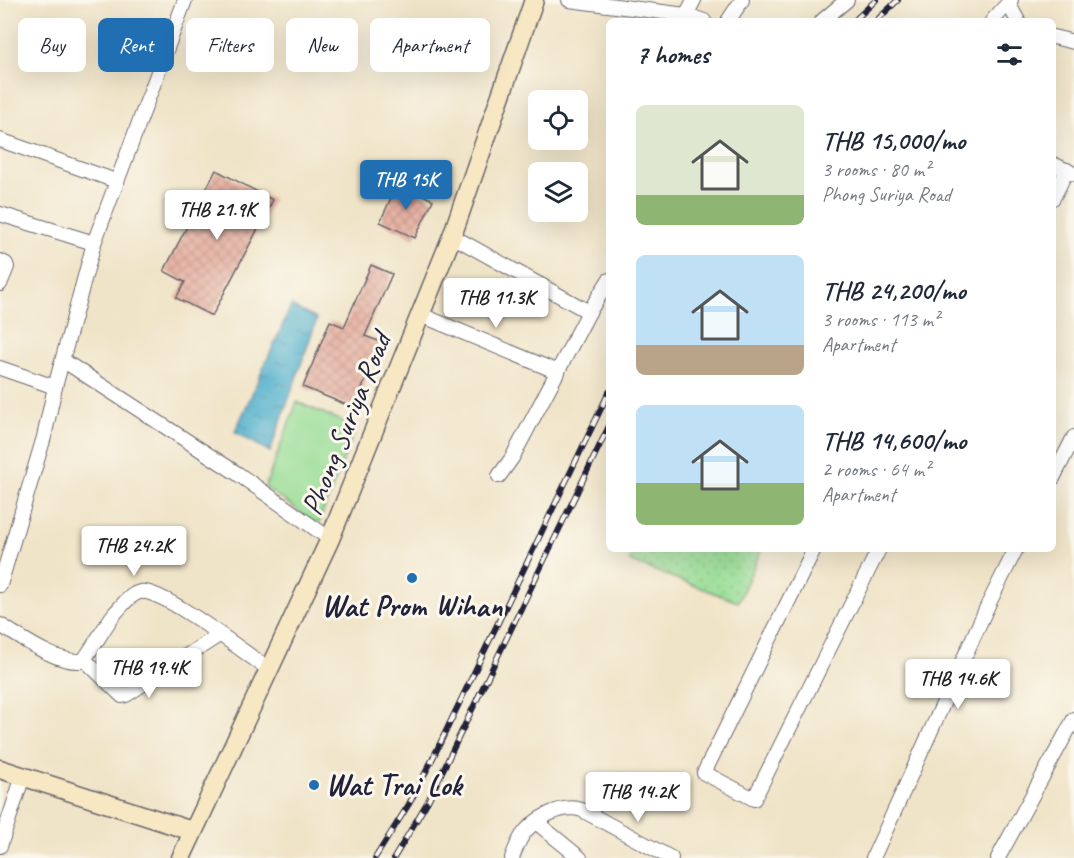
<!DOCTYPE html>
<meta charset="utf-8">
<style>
:root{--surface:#fff;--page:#f2f2f3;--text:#1f2937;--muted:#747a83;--accent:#1f6fb2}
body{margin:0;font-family:Caveat,sans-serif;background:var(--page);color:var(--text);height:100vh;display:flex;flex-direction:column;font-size:22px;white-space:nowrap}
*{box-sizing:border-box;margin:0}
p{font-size:20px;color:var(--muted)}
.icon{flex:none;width:33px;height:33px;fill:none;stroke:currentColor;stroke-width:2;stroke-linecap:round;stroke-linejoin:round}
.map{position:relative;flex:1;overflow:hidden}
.drawer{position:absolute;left:606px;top:18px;width:450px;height:534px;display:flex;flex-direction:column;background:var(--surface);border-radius:9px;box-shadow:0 6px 24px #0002}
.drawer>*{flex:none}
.guide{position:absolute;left:18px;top:18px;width:498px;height:54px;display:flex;gap:12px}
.controls{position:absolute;left:528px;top:90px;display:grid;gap:12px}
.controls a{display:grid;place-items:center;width:60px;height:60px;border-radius:9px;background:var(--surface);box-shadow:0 6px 24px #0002;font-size:30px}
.price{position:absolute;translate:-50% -51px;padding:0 14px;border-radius:6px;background:#fff;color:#222;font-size:20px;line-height:39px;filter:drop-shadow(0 2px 3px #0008)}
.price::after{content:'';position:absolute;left:50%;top:36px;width:18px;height:14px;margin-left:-9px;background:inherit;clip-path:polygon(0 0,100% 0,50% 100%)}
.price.on{background:var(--accent);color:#fff}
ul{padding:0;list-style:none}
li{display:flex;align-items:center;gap:18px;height:150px;padding:0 30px}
li span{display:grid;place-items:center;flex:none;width:168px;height:120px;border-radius:9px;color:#555}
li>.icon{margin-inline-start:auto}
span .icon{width:72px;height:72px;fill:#fffc;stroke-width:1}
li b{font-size:26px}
h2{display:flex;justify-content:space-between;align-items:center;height:72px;padding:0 30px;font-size:26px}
.chip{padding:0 21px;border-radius:9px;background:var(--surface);box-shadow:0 6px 24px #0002;font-size:21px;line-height:54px}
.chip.on{background:var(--accent);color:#fff}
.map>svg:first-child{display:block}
</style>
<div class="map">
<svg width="1074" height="858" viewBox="0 0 1074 858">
<defs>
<pattern id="grass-dots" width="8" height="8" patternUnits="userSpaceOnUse" patternTransform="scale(1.5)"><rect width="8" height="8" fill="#98dd95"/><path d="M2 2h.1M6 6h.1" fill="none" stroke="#83bd81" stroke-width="1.8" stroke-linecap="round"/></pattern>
<pattern id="water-ripples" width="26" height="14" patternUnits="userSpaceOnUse" patternTransform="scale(1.5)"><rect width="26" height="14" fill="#4cadcb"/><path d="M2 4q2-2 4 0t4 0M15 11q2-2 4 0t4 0" fill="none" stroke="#3f8ca6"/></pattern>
<pattern id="building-cross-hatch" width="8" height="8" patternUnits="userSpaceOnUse" patternTransform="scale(1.5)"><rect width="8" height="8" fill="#e6b2a3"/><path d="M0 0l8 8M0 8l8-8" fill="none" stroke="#c5998d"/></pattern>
</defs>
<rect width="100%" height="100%" fill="#fbf7ec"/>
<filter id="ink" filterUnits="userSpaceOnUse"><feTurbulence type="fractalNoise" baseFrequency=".0167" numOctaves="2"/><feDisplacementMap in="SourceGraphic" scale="12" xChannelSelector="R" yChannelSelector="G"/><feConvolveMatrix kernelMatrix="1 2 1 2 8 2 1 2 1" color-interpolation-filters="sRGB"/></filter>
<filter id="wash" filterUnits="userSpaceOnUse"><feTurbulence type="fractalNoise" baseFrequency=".008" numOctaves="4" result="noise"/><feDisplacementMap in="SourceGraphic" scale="24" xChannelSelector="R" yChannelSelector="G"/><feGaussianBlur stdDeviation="1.35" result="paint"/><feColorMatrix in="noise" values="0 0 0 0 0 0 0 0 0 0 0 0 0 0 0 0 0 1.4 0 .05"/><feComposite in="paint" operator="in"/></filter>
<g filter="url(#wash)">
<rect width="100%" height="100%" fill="#f0e4c8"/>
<polygon fill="url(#grass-dots)" stroke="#5d8068" stroke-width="1.5" points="635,549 762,549 738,602 629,561"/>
<polygon fill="#98dd95" stroke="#5d8068" stroke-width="1.5" points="297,402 356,427 318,525 265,487"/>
<polygon fill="url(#water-ripples)" stroke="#376883" stroke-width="1.5" points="291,306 317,319 270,452 235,432"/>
<g id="blocks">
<g fill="url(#building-cross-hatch)">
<polygon points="216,170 273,200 212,316 176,298 185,282 164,271"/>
<polygon points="398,183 433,200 415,238 380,222"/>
<polygon points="371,265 392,274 365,336 381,342 354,408 303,387 330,321 344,327"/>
</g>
</g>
</g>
<g filter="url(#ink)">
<use href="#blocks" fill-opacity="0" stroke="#6a666c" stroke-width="1.5"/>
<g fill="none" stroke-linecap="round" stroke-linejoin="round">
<g stroke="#6a666c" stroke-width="16">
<g id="street">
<polyline points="569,0 686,15 704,21"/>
<polyline points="1008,3 1018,21"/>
<polyline points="686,15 694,0"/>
<polyline points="728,21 742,0"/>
<polyline points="822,21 847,0"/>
<polyline points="992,21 1011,0"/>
<polyline points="1053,37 1074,42"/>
<polyline points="0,140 116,181"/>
<polyline points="1053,164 1074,174"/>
<polyline points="1053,198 1067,170"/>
<polyline points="0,214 94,243"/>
<polyline points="452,236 589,312"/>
<polyline points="0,261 6,264 7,267 0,284"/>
<polyline points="421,315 558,372"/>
<polyline points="64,361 238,474 330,539"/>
<polyline points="0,368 55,387"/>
<polyline points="499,476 512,458 589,312 609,280"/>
<polyline points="1053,478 1074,437"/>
<polyline points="814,549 704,773 754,799 879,549"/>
<polyline points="0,585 44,437 55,387 94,243 185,0"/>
<path d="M0 625C22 638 56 663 81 661 87 659 107 622 115 613 122 606 130 594 140 592 163 588 247 655 270 670"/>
<polyline points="85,660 122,696 126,695 219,635"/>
<polyline points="536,822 580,858"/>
<polyline points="0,846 23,776"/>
<path d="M512 858C515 850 518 842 522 836 533 819 562 803 582 810L671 858"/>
<polyline points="873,858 988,605 1016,549"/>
<polyline points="998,858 1074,719"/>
</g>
</g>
<g stroke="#6a666c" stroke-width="21">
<g id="secondary">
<polyline points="0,769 192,831"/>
<polyline points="181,858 330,539 452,236 534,0"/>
</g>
</g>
<use href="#street" stroke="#fff" stroke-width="14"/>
<use href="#secondary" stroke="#f7e8c3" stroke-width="18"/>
<g stroke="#22223b" stroke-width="6">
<g id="rail">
<polyline points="854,21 876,0"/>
<polyline points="876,21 898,0"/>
<polyline points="375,858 409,804 432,760 609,392"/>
<polyline points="394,858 428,801 609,426"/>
</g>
</g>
<use href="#rail" stroke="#fbf7ec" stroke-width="4" stroke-dasharray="11" stroke-linecap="butt"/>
</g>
</g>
<g fill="#1f6fb2" stroke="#fbf7ec" stroke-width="2">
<circle cx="412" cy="578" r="6"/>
<circle cx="314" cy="785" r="6"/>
</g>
<g text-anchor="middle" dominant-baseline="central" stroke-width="6" stroke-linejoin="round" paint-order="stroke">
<g font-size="30" fill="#22223b" stroke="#fbf7ec">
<text transform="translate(346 424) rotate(-68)">Phong Suriya Road</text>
</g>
<g font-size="30" font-weight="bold" fill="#22223b" stroke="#fbf7ec">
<text x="412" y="606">Wat Prom Wihan</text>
<text x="326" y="785" text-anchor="start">Wat Trai Lok</text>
</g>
</g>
</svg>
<div class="controls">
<a><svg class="icon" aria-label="locate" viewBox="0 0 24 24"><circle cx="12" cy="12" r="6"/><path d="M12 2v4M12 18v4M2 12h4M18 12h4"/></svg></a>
<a><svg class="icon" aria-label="layers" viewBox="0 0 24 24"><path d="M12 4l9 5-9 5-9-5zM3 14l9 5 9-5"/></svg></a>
</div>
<b class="price on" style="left:406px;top:211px">THB 15K</b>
<b class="price" style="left:217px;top:241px">THB 21.9K</b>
<b class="price" style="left:496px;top:329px">THB 11.3K</b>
<b class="price" style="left:134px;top:577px">THB 24.2K</b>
<b class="price" style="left:149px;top:699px">THB 19.4K</b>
<b class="price" style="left:958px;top:710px">THB 14.6K</b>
<b class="price" style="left:638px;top:823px">THB 14.2K</b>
<div class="guide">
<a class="chip">Buy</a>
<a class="chip on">Rent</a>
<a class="chip">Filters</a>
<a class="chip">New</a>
<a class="chip">Apartment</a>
</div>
<section class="drawer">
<h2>7 homes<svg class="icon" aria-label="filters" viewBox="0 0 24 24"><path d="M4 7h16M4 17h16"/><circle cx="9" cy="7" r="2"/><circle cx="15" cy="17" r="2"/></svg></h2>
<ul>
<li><span style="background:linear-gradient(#dfe7d0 75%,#8fb573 0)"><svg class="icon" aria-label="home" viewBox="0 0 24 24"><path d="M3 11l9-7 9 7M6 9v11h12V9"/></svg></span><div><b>THB 15,000/mo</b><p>3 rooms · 80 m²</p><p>Phong Suriya Road</p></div></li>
<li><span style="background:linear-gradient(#bfe0f5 75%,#b9a48a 0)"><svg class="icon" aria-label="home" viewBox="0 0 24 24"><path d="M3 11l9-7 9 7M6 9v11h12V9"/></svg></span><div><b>THB 24,200/mo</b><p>3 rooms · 113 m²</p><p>Apartment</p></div></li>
<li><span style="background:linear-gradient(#bfe0f5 65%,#8fb573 0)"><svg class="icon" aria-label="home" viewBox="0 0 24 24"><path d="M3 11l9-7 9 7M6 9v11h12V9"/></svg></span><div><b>THB 14,600/mo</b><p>2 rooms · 64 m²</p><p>Apartment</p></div></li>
</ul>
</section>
</div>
